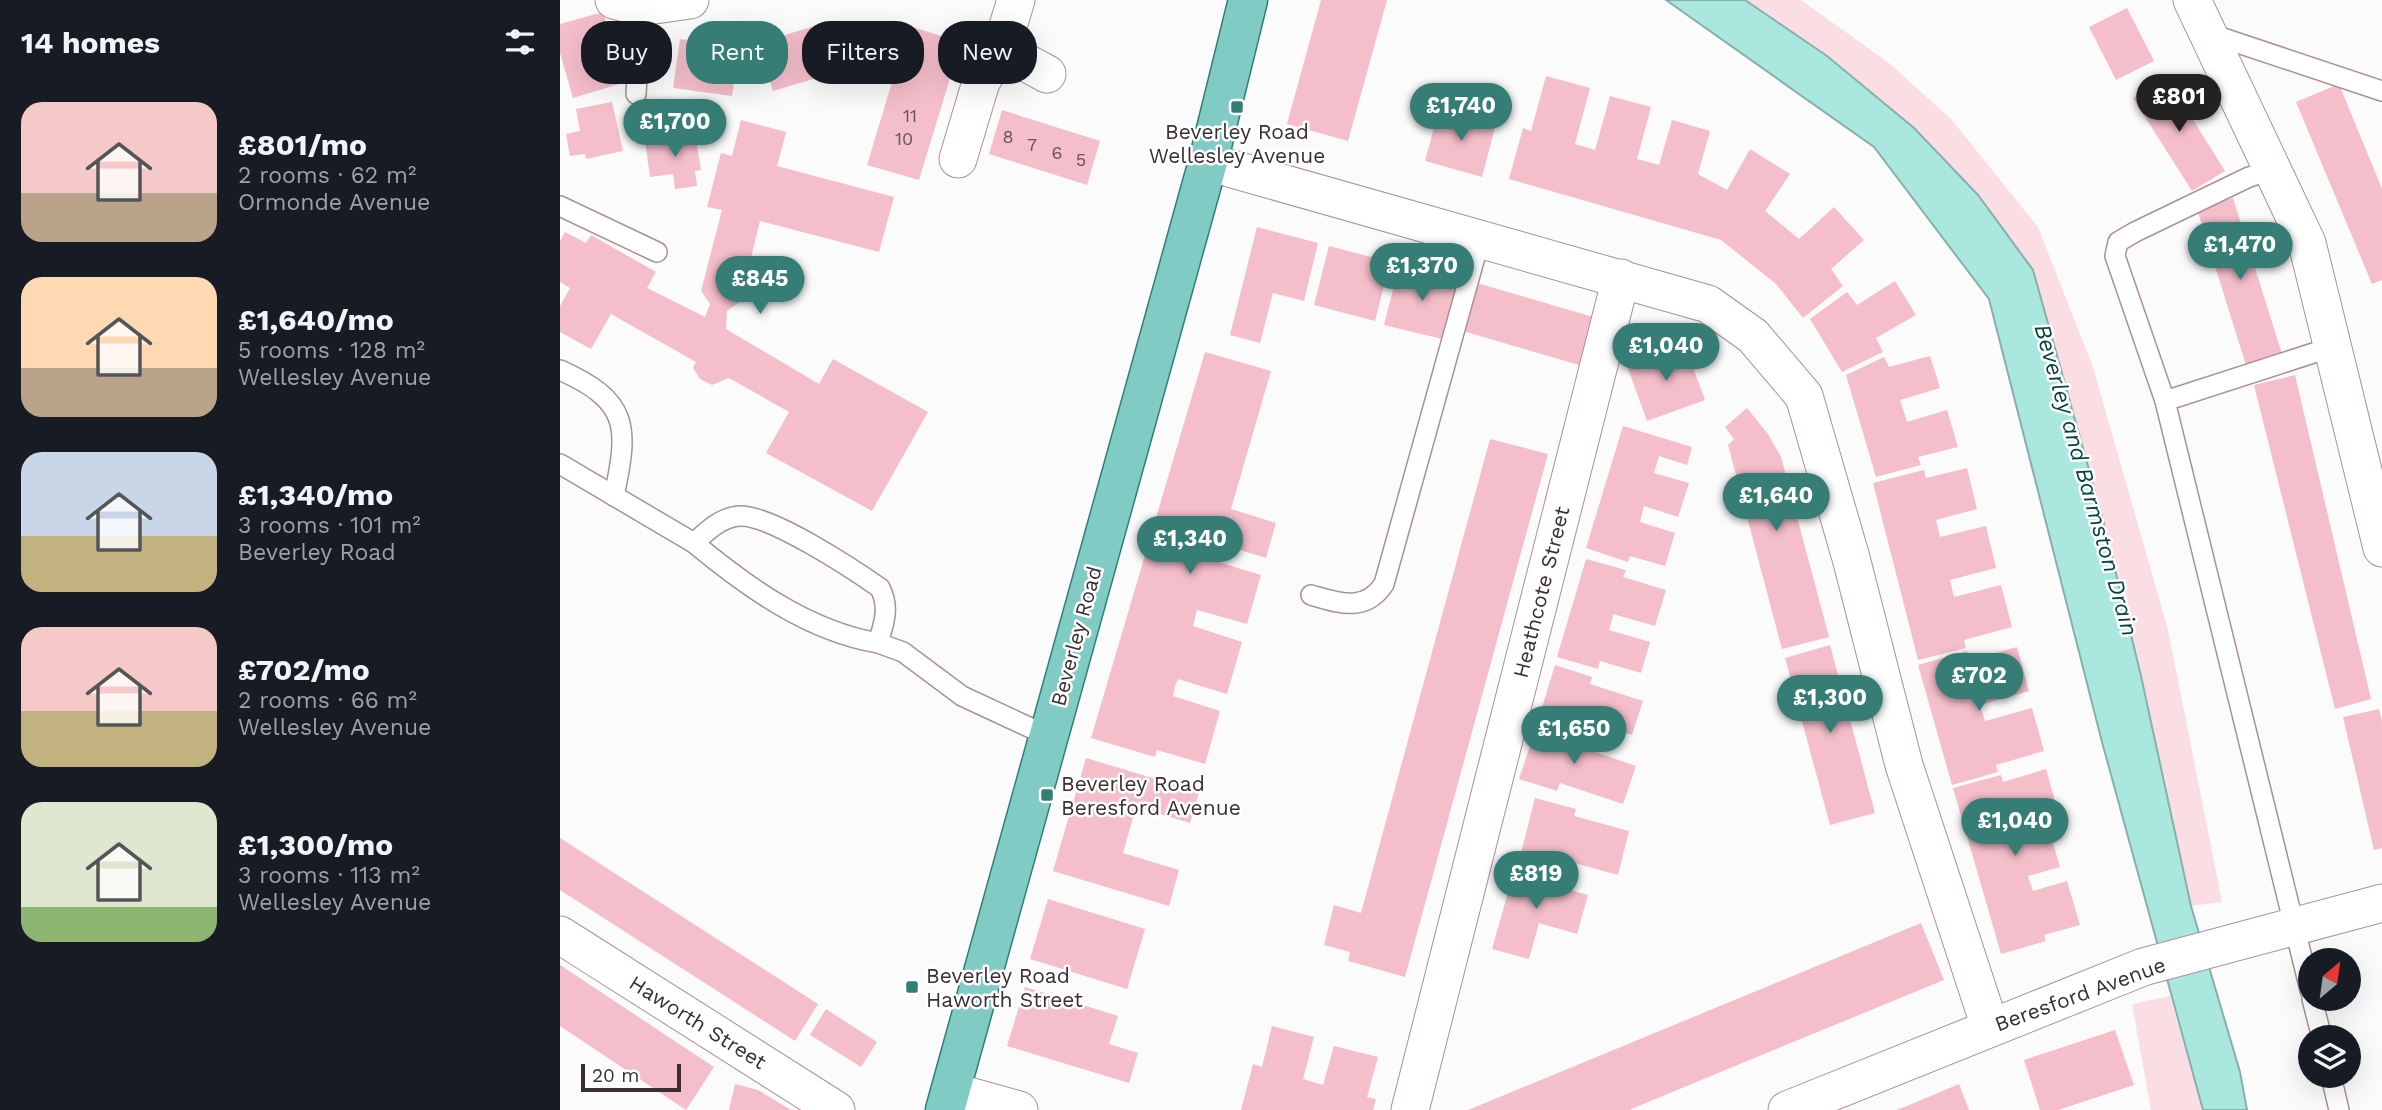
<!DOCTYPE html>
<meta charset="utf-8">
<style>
:root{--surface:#171b24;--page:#242831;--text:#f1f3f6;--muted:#9ea1a6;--accent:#367d75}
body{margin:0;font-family:"Work Sans",sans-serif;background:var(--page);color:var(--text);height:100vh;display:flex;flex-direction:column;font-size:26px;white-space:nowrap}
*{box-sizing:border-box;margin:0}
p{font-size:23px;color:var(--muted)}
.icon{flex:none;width:38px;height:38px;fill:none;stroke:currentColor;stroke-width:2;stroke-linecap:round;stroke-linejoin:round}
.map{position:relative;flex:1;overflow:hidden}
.drawer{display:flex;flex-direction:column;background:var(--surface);width:560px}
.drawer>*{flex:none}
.banner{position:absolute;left:21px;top:21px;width:665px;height:63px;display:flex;gap:14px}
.needle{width:46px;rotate:29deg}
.controls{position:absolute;left:1738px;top:948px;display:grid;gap:14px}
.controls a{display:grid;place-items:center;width:63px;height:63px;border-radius:50%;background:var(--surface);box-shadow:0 7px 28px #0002;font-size:35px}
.scale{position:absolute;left:21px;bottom:18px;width:100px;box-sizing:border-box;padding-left:7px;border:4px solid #392e30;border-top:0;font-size:19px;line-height:24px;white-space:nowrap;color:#392e30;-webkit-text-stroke:5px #fff;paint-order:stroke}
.price{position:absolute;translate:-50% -60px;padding:0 16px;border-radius:24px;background:var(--accent);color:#fff;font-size:23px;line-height:46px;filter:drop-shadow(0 2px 4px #0008)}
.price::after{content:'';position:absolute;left:50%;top:42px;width:21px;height:16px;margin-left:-10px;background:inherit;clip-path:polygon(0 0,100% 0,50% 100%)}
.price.active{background:#222;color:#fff}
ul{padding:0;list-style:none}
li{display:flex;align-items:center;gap:21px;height:175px;padding:0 21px}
li span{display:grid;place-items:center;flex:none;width:196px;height:140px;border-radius:21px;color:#555}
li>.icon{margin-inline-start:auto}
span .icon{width:84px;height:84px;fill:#fffc;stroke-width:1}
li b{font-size:30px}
h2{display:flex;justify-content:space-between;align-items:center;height:84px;padding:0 21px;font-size:30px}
.tag{padding:0 24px;border-radius:28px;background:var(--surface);box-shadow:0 7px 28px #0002;font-size:24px;line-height:63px}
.tag.active{background:var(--accent);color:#fff}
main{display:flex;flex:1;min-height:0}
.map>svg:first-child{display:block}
</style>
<main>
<section class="drawer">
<h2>14 homes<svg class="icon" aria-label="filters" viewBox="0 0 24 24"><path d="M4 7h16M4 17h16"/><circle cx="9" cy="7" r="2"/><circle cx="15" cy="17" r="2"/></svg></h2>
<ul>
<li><span style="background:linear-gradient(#f6c9c9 65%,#b9a48a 0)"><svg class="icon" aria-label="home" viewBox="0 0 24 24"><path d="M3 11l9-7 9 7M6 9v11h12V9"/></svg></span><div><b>£801/mo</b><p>2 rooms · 62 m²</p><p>Ormonde Avenue</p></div></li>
<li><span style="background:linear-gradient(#ffd9b3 65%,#b9a48a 0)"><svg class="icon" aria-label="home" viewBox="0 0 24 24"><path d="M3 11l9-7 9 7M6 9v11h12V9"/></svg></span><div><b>£1,640/mo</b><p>5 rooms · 128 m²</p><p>Wellesley Avenue</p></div></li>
<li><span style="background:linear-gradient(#c9d6e8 60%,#c2b280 0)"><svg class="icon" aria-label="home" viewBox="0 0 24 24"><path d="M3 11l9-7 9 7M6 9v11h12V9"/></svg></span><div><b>£1,340/mo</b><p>3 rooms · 101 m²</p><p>Beverley Road</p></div></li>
<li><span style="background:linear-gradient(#f6c9c9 60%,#c2b280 0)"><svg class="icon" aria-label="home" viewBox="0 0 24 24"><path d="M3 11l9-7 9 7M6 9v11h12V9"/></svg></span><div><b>£702/mo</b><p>2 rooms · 66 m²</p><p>Wellesley Avenue</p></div></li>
<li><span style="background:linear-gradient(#dfe7d0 75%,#8fb573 0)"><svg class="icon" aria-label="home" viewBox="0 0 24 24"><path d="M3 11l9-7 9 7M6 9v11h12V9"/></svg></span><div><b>£1,300/mo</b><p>3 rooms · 113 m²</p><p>Wellesley Avenue</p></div></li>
</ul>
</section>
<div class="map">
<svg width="1822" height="1110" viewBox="0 0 1822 1110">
<rect width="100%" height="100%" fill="#fbfbfb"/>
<g fill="#fadee4">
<polygon points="1185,0 1241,0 1329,63 1391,119 1478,227 1533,367 1608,630 1662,902 1631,906 1581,676 1542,516 1473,270 1418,195 1354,128 1267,56"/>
<polygon points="1610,996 1643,1110 1591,1110 1572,1004"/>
</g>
<polygon fill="#aae8df" stroke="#88b0aa" stroke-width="2" points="1106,0 1185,0 1267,56 1354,128 1418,195 1473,270 1542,516 1581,676 1631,906 1680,1072 1687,1110 1643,1110 1542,742 1429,299 1314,147"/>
<g fill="#f4beca">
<polygon points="761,0 827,0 788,141 727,124"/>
<polygon points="1567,8 1594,61 1556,80 1529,27"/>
<polygon points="43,12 63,83 13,98 0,53 0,24"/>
<polygon points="255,26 270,74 213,91 198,43"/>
<polygon points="349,26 401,42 359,180 307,165"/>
<polygon points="120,39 179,47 172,96 113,88"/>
<polygon points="986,76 1030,88 1015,144 1035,150 1050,96 1091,107 1077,159 1099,165 1112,120 1150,131 1138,174 1167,190 1190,149 1230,174 1205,211 1239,239 1274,207 1304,240 1271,269 1283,286 1243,318 1216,284 1161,240 949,179 963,128 971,131"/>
<polygon points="1607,78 1665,171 1632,191 1573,98"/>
<polygon points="1779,84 1822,189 1822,280 1812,284 1736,102"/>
<polygon points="52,102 63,151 26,159 25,154 10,156 6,134 20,131 16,109"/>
<polygon points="879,109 936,124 922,177 865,161"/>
<polygon points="442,110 540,141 527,185 429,154"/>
<polygon points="181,120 226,132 217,166 334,197 319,252 200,221 180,302 167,311 166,329 259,384 273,359 368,412 312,511 206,453 229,412 169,378 152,385 140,379 133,368 136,362 51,314 31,349 0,332 0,306 10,288 0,282 0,241 5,232 26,243 31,235 96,272 87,288 145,317 150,304 141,291 162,210 147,207 161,153 172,156"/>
<polygon points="135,133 141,170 135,171 137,186 115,189 113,174 90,177 85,140"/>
<polygon points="1673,198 1722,354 1686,365 1637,209"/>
<polygon points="697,227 758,243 744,301 713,293 700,343 670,335"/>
<polygon points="769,246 830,262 815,321 754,305"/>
<polygon points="839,266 901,282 886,340 824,325"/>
<polygon points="1335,281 1356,315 1316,338 1323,352 1282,372 1250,319 1287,292 1297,305"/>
<polygon points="917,283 1033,317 1019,365 903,331"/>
<polygon points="1125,346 1145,400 1087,421 1067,366"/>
<polygon points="645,352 711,371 671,509 716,523 706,558 657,543 652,560 701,575 687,624 637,610 633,626 682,642 667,694 618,679 615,686 613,696 660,711 645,764 597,750 595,757 531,738"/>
<polygon points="1370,356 1380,388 1340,400 1344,412 1347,422 1387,410 1398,447 1358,457 1361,465 1316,477 1286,375 1324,357 1329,367"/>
<polygon points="1735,375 1811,699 1775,709 1694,385"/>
<polygon points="1187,408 1208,434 1221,457 1269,637 1222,649 1168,445 1174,439 1165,427"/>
<polygon points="1063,426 1132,447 1127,465 1099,456 1094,473 1129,483 1118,517 1084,506 1080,522 1115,533 1105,566 1070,556 1068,562 1026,548"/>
<polygon points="930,439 988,454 845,977 788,961 790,952 764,945 774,905 801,913"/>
<polygon points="1407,468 1417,509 1376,520 1380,537 1426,526 1436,568 1390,580 1394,597 1441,585 1452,627 1404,640 1406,648 1358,660 1313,483 1364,470 1366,478"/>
<polygon points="1026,559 1066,570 1063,577 1106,590 1095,626 1053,614 1052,620 1049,630 1090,642 1081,673 1040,661 1038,669 997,657"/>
<polygon points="1270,645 1315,813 1270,825 1225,658"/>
<polygon points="1457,647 1469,691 1420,705 1425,721 1472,708 1484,751 1436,765 1438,772 1392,785 1358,665 1407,651 1410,660"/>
<polygon points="995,665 1032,677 1030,684 1083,701 1072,735 1021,719 1019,726 980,714"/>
<polygon points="1819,709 1822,722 1822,848 1814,850 1783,717"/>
<polygon points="978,722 1015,734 1012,744 1076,766 1063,804 1000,783 997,791 959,779"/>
<polygon points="526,758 639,792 630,823 576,807 563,853 619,870 609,906 493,871"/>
<polygon points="1486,769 1498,811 1454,824 1458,839 1489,829 1500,867 1468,876 1473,891 1507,881 1520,925 1484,935 1486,941 1441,954 1393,788 1441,775 1443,782"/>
<polygon points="975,798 1016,809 1014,816 1069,831 1058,875 1003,860 1001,868 960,857"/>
<polygon points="0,838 258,1004 235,1041 0,890"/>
<polygon points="956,864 995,875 992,885 1028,895 1017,934 979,923 969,959 932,949"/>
<polygon points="488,899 585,929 567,989 470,959"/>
<polygon points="1361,923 1384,980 1175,1066 1069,1110 908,1110"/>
<polygon points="0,965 154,1067 126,1110 0,1026"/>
<polygon points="465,987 558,1016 549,1044 578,1053 569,1083 447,1046"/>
<polygon points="266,1009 317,1042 301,1067 250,1035"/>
<polygon points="712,1026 754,1037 743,1079 763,1085 774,1046 818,1057 807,1097 816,1099 813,1110 681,1110 693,1064 702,1067"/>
<polygon points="1555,1030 1574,1085 1498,1110 1480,1110 1464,1060"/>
<polygon points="175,1084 198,1090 231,1110 169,1110"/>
<polygon points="1399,1084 1409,1110 1336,1110 1347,1106"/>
</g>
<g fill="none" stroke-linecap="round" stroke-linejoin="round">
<g stroke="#ab9096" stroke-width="22">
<g id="service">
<polyline points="1648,33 1822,91"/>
<polyline points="76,94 81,7"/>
<polyline points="1712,170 1689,177 1575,232 1558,242 1555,256 1605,401 1772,347"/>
<polyline points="0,206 97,252"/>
<path d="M0 370C69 401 69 426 54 496"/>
<polyline points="1605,401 1750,990"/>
<polyline points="0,464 134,543"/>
<path d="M751 595C779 603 805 613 824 584L920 239"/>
<path d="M318 643C248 631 187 587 134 543 147 531 161 517 180 516 211 515 293 569 320 588 330 608 324 623 318 643L343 652 402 696 488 736"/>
<polyline points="1752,999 1762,1038"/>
<polyline points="1771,1076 1779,1110"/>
</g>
</g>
<g stroke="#ab9096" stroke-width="39">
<g id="minor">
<polyline points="54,0 81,7 130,0"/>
<polyline points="1632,0 1747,243 1822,548"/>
<polyline points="441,49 456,0"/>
<polyline points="398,159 421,82 441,49 487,74"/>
<polyline points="648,162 1148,304 1193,336 1244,396 1291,558 1344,765 1430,1027"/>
<polyline points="0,935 276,1110"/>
<polyline points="391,1091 459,1110"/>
<polyline points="850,1110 1061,278"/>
<polyline points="1227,1110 1583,967 1822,903"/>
</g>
</g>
<g stroke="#307f77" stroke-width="41">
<polyline id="primary" points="385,1110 648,162 688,0"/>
</g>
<use href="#service" stroke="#fff" stroke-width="19"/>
<use href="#minor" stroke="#fff" stroke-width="37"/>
<use href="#primary" stroke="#80ccc4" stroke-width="38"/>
</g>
<g fill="#367d75" stroke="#fff" stroke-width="2.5">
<rect x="670" y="100" width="14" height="14" rx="3.5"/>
<rect x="480" y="788" width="14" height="14" rx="3.5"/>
<rect x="345" y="980" width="14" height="14" rx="3.5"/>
</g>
<g text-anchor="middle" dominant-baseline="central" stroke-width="5" stroke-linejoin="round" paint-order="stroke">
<g font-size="18" fill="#685256">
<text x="350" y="115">11</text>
<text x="448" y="136">8</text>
<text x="344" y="138">10</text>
<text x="472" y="144">7</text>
<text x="497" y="152">6</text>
<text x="521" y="159">5</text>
</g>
<g font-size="21" fill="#392e30" stroke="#fff" text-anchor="start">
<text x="677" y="131" text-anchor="middle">Beverley Road<tspan x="677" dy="24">Wellesley Avenue</tspan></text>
<text x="501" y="783">Beverley Road<tspan x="501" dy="24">Beresford Avenue</tspan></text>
<text x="366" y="975">Beverley Road<tspan x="366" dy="24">Haworth Street</tspan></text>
</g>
<g font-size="21" fill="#392e30" stroke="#fff">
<text transform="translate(981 592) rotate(-76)">Heathcote Street</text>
<text transform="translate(516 636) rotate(-75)">Beverley Road</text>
<text transform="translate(1520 994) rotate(-20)">Beresford Avenue</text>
<text transform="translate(138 1022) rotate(32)">Haworth Street</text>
</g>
<g font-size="23" font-style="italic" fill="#0a433d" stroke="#fff">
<text transform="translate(1526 480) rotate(74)">Beverley and Barmston Drain</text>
</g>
</g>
</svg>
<div class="controls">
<a><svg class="needle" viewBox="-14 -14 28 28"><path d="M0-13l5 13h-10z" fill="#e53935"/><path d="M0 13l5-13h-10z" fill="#9ea1a6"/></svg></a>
<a><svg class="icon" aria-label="layers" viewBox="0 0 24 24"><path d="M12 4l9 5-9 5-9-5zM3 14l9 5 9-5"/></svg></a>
</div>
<div class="scale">20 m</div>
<b class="price active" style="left:1619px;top:134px">£801</b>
<b class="price" style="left:901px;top:143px">£1,740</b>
<b class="price" style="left:115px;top:159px">£1,700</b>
<b class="price" style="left:1680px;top:282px">£1,470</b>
<b class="price" style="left:862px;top:303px">£1,370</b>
<b class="price" style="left:200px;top:316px">£845</b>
<b class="price" style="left:1106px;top:383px">£1,040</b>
<b class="price" style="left:1216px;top:533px">£1,640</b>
<b class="price" style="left:630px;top:576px">£1,340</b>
<b class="price" style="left:1419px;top:713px">£702</b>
<b class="price" style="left:1270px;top:735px">£1,300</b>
<b class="price" style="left:1014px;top:766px">£1,650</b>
<b class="price" style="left:1455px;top:858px">£1,040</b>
<b class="price" style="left:976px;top:911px">£819</b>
<div class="banner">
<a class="tag">Buy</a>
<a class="tag active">Rent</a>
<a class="tag">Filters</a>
<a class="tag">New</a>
</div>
</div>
</main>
